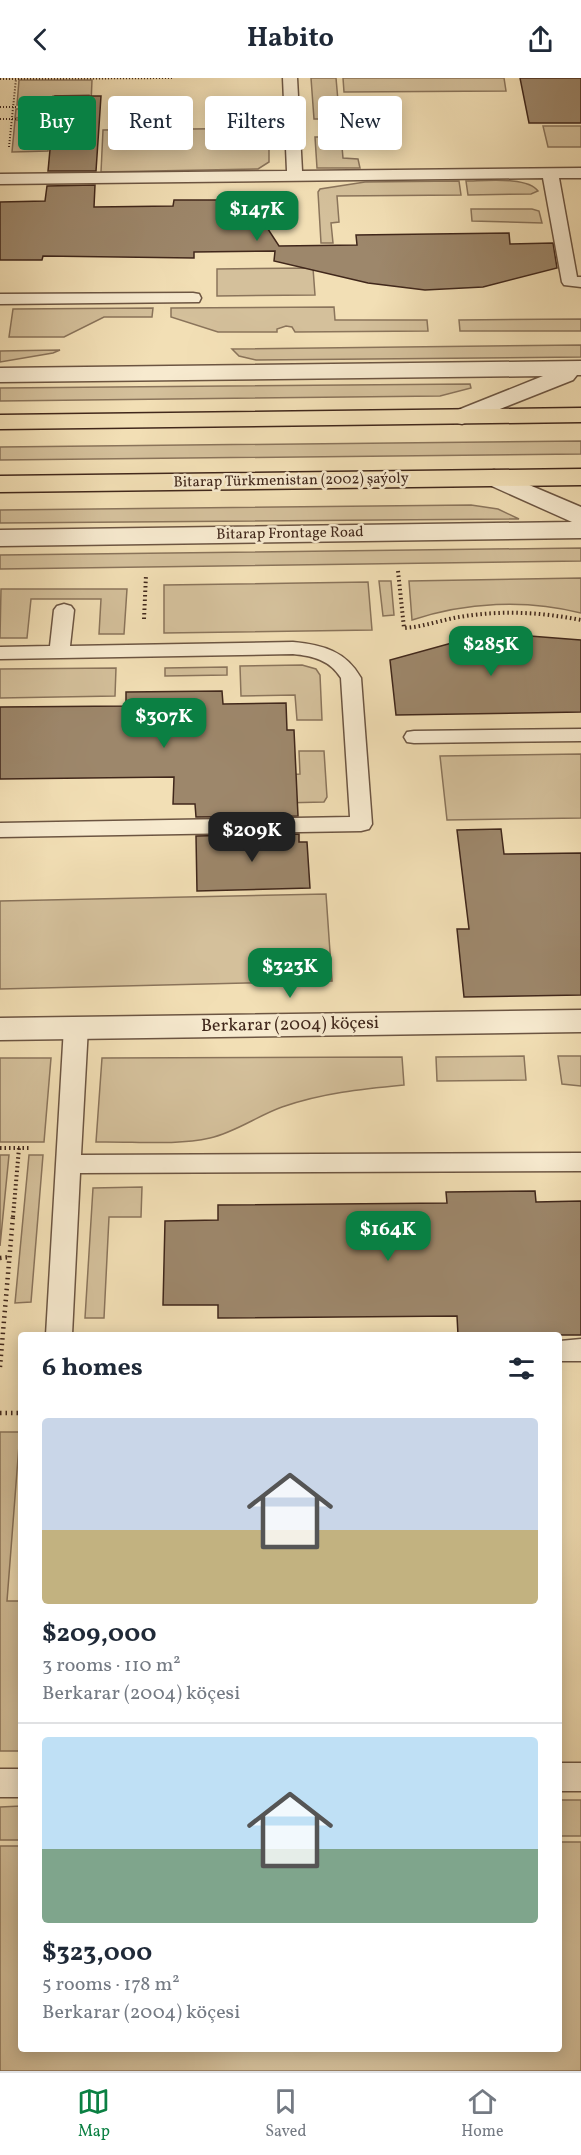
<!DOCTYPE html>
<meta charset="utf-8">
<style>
:root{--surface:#fff;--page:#f2f2f3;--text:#1f2937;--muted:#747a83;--line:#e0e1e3;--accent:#0b8043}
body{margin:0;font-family:Vollkorn,serif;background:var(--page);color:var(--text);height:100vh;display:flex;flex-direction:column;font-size:22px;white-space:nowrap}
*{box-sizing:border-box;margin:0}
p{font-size:20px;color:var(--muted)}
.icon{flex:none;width:33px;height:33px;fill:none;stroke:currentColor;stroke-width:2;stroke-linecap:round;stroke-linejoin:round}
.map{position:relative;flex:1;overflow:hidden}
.drawer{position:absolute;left:18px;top:1254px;width:544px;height:720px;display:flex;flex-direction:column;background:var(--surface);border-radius:6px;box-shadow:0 3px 15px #0003}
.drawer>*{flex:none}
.hud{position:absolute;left:18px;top:18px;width:546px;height:54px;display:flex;gap:12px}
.price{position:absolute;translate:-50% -51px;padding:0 14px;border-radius:12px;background:var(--accent);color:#fff;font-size:20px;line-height:39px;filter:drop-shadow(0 2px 3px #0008)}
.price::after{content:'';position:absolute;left:50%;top:36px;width:18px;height:14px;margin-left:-9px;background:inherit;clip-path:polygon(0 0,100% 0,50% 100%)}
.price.current{background:#222;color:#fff}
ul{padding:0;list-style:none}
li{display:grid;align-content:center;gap:12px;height:318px;padding:0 24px}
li+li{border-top:2px solid var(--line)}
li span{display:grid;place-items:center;height:186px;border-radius:6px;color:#555}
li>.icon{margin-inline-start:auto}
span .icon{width:108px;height:108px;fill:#fffc;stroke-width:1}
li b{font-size:26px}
h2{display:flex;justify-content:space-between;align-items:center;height:72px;padding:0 24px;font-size:26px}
.pill{padding:0 21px;border-radius:6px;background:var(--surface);box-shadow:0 3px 15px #0003;font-size:21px;line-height:54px}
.pill.current{background:var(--accent);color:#fff}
header{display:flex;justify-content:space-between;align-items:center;height:78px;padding:0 24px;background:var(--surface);font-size:27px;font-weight:700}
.dock{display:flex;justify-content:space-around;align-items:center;height:84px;border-top:2px solid var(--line);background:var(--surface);font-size:16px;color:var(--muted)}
.dock a{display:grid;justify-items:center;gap:3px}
.dock .current{color:var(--accent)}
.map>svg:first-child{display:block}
</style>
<header><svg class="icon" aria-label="back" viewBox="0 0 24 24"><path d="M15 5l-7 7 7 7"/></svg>Habito<svg class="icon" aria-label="share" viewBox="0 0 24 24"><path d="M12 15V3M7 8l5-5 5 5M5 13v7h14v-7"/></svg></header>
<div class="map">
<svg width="581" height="1993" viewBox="0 0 581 1993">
<rect width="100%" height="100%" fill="#f2dfb5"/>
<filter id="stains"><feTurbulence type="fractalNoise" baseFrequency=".00333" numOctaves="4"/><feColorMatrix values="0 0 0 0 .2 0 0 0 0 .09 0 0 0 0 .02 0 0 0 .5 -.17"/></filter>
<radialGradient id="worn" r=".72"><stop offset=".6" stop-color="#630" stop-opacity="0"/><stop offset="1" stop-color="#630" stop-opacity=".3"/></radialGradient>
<g fill="#d4c09b" stroke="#8a745b" stroke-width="1.5">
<polygon points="311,0 336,0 343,80 358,81 360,90 317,90 315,59 326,59 324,41 314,41"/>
<polygon points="343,0 504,0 506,13 344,14"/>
<polygon points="19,2 92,2 91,26 88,26 89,17 53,18 52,27 17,27"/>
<polygon points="52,30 51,39 15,40 16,31"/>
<polygon points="15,42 51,42 48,73 12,74"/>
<polygon points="543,48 581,48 581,69 548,69"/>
<polygon points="269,50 269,84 258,91 101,94 103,52"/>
<polygon points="459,103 461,117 337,118 339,144 331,145 333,165 321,165 318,114 320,111 365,104"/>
<path d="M466 103C483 103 528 98 538 113L531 116 468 117Z"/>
<polygon points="471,131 532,131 539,133 542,145 472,143"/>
<polygon points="313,190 315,217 217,218 217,191"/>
<polygon points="334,229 335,242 427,242 428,253 295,254 292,249 286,248 277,251 277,254 218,254 171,239 171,230"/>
<polygon points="153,230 152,239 104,239 64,259 9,259 13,231"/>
<polygon points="581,241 581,253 460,253 459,242"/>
<polygon points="581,267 581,279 256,282 239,278 232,271"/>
<polygon points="60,272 53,275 0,284 0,273"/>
<polygon points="470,306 471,310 440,318 0,323 0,310"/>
<polygon points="581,363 581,376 0,382 0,369"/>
<polygon points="471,427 498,431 519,441 0,445 0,432"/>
<polygon points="581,470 581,483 0,491 0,477"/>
<path d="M581 500V535C526 521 466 524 412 542L409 503Z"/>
<polygon points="379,503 391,503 394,537 383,538"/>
<polygon points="368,504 372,552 164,555 164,507"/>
<polygon points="1,511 127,511 124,556 99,556 101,521 31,521 27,560 0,560"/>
<polygon points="302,587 316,591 320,597 322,642 297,642 295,617 241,618 240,588"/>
<polygon points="227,589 227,597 165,598 165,590"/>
<polygon points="116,590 115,618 0,620 0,591"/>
<polygon points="299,673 324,673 327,719 324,724 282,725 281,697 300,696"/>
<polygon points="581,676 581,740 447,742 440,678"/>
<polygon points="326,816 332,903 0,911 0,823"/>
<polygon points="524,978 526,1002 437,1003 436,979"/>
<polygon points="558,978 581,978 581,1008 562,1006"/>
<path d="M402 979 404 1007C362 1011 322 1015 282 1029 257 1038 236 1054 210 1060 174 1068 133 1063 96 1064L102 980Z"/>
<polygon points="0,980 51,980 44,1064 0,1064"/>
<polygon points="0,1077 9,1077 0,1168"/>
<polygon points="29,1077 43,1077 31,1224 15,1225"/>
<polygon points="142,1109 141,1139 109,1139 104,1240 85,1240 93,1110"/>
<polygon points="0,1354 20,1354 7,1523 21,1523 21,1673 0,1673"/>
<rect x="560" y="1722" width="21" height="36"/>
<polygon points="21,1728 21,1762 0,1762 0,1729"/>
<polygon points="560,1764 581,1764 581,1993 0,1993 0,1768 21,1768 21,1971 560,1971"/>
</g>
<g fill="#9d876b" stroke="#40271b" stroke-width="1.5">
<polygon points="520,0 581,0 581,45 529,45"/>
<polygon points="55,18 101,18 96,93 48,93"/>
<polygon points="95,107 94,129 173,128 174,122 249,122 279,168 357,167 356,157 509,155 510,166 553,165 557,190 483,209 425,212 368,205 274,183 275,173 194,174 194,180 43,178 42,182 0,182 0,124 45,123 47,108"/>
<polygon points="517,557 581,562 581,634 396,637 390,582 459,563"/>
<polygon points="222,613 223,626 286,625 287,652 294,652 298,738 196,739 195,726 173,726 174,699 0,701 0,629 126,628 126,614"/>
<polygon points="501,751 504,776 581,775 581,917 464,919 457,851 469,851 457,752"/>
<polygon points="299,756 299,764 307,764 310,810 197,813 196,758"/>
<polygon points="535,1113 536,1124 581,1123 581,1257 458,1257 457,1238 218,1240 218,1227 163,1227 165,1143 218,1142 218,1127 447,1125 446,1114"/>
</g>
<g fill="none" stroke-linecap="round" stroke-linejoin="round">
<g stroke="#6c5542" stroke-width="3">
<g id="service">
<polygon points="283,0 297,0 302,93 581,90 581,100 559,100 577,199 581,199 581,209 564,207 562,204 543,100 0,106 0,96 287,93"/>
<polygon points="193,215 199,216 201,220 199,224 0,226 0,216"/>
<path d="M64 526 71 528 74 532 70 568 293 564C323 567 346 573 361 600L372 746 369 751 361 753 0 759V745L350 739 341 600C330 582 313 578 293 576L0 581V569L50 568 54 532 57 528Z"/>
<polygon points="581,651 581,663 414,665 407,664 404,659 407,654 414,653"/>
<polygon points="76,941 84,943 88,949 81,1077 581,1075 581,1093 80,1095 72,1257 46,1257 64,949 68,943"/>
<polygon points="581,1261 581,1283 560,1283 560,1263"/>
<rect x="560" y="1685" width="21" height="28"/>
<rect x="0" y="1691" width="21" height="28"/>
</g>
</g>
<g stroke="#6c5542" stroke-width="3">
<g id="minor">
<polygon points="581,283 581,297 577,297 573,302 462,346 453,344 450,339 453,334 543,298 0,304 0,290"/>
<polygon points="494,392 581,429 581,460 0,468 0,452 572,444 485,405 481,400 485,395"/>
</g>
</g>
<g stroke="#6c5542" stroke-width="3">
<polygon id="tertiary" points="581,932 581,954 0,962 0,940"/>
</g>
<g stroke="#40271b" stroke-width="3">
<g id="primary">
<polygon points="581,330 581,344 0,351 0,337"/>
<polygon points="581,391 581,407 0,414 0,398"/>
</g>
</g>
<g stroke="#40271b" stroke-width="2" stroke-dasharray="1 2" stroke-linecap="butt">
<polyline points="0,1 174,0"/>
<polyline points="0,29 52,29"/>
<polyline points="0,41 51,41"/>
<polyline points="9,69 16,1"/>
</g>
<g stroke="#40271b" stroke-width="4" stroke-dasharray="1.5 3" stroke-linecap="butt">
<path d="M398 493 404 550C423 549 441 542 459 539 501 532 540 534 581 542"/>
<polyline points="144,541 146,497"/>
<polyline points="0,1070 29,1070"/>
<polyline points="13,1139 19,1070"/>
</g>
<g stroke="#40271b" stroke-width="4.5" stroke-dasharray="1.5 4" stroke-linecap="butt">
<polyline points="0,1180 10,1179"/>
<polyline points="0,1289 13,1138"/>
<polyline points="0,1335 21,1335"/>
</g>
<use href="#service" fill="#f7eacf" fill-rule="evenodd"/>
<use href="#minor" fill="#f7eacf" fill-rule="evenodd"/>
<use href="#tertiary" fill="#f7eacf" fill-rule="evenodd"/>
<use href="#primary" fill="#f2dfb5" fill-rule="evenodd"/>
</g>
<g text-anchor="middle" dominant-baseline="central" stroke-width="5" stroke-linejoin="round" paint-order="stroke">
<g font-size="15" fill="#40271b" stroke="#f7eacf">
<text transform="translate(291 403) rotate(-1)">Bitarap Türkmenistan (2002) şaýoly</text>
<text transform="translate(290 456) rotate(-1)">Bitarap Frontage Road</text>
</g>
<g font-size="18" fill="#40271b" stroke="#f7eacf">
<text transform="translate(290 947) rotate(-1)">Berkarar (2004) köçesi</text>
</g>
</g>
<rect width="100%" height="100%" filter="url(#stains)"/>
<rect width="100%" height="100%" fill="url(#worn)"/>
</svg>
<b class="price" style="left:257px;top:164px">$147K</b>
<b class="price" style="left:491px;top:599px">$285K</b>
<b class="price" style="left:164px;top:671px">$307K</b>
<b class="price current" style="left:252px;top:785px">$209K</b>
<b class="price" style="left:290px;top:921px">$323K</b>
<b class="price" style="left:388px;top:1184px">$164K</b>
<div class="hud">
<a class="pill current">Buy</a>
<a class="pill">Rent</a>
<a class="pill">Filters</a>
<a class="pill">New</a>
</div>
<section class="drawer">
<h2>6 homes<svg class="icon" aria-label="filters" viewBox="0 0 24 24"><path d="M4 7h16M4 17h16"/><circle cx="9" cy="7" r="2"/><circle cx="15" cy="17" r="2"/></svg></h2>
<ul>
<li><span style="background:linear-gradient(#c9d6e8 60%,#c2b280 0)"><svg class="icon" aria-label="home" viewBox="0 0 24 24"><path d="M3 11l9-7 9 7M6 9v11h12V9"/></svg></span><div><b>$209,000</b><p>3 rooms · 110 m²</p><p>Berkarar (2004) köçesi</p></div></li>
<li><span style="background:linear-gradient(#bfe0f5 60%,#7fa58c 0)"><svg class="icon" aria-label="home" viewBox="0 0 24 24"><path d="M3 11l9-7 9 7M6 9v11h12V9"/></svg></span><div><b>$323,000</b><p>5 rooms · 178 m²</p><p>Berkarar (2004) köçesi</p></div></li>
</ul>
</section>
</div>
<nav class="dock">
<a class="current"><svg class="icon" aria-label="map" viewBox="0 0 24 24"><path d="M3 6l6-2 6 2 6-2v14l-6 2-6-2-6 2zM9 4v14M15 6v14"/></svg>Map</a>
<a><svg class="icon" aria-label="saved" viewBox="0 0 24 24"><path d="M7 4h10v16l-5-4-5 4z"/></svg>Saved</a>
<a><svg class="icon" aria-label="home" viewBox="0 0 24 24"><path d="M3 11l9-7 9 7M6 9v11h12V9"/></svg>Home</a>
</nav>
